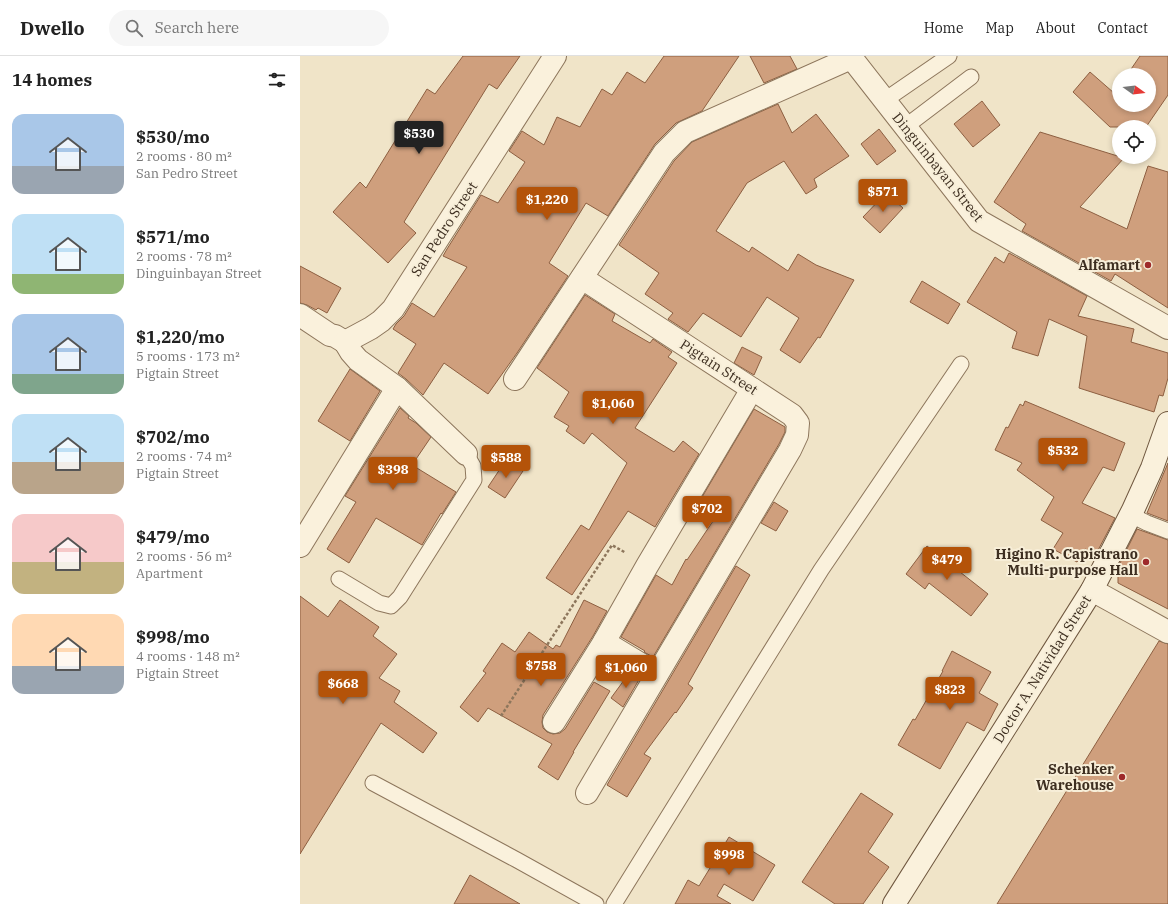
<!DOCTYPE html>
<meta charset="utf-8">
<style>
:root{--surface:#fff;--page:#f6f6f6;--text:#222;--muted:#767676;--line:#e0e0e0;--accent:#b45309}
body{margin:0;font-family:"IBM Plex Serif",serif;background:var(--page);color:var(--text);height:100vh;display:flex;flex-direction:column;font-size:15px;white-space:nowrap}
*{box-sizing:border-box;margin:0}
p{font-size:13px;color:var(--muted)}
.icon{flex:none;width:22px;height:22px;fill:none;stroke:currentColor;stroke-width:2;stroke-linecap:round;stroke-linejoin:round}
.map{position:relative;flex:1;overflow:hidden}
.sheet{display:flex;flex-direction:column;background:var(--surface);width:300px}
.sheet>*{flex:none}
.needle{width:26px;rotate:105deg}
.buttons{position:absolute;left:812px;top:12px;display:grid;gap:8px}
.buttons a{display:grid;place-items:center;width:44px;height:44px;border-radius:50%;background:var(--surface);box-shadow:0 2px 6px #0003;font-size:20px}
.price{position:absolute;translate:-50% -34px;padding:0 9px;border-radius:4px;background:var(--accent);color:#fff;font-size:13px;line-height:26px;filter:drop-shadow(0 1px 2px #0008)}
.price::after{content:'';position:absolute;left:50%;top:24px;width:12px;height:9px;margin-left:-6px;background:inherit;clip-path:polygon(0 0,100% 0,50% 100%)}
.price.current{background:#222;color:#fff}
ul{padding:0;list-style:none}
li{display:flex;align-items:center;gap:12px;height:100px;padding:0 12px}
li span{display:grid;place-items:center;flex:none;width:112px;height:80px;border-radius:12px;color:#555}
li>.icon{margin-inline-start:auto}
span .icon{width:48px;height:48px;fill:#fffc;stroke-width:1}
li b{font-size:17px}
h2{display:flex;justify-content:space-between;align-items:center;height:48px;padding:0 12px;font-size:17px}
header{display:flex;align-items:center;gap:24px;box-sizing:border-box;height:56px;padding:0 20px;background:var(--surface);border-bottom:1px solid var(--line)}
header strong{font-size:19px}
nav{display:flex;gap:22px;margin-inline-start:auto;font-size:14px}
.search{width:280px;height:36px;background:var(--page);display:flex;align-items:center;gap:10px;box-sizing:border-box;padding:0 14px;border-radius:22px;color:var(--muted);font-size:15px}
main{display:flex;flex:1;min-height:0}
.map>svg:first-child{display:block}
</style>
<header>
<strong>Dwello</strong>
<div class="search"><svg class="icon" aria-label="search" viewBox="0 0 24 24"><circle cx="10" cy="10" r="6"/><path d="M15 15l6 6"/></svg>Search here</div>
<nav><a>Home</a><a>Map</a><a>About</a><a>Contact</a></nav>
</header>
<main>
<section class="sheet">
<h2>14 homes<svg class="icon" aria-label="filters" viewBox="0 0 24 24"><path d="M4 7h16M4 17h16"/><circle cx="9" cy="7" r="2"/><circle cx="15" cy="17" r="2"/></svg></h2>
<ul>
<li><span style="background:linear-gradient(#a9c7e8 65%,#9aa5b1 0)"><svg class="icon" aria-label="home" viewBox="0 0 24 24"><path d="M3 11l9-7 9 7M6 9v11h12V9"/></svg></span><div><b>$530/mo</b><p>2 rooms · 80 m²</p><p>San Pedro Street</p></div></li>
<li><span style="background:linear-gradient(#bfe0f5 75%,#8fb573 0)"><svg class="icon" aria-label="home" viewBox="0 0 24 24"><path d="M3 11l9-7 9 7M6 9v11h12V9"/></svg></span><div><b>$571/mo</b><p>2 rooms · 78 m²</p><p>Dinguinbayan Street</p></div></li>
<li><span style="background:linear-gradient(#a9c7e8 75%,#7fa58c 0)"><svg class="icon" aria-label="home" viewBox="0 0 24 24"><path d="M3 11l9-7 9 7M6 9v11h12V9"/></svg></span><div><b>$1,220/mo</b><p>5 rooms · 173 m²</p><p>Pigtain Street</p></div></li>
<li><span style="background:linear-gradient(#bfe0f5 60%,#b9a48a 0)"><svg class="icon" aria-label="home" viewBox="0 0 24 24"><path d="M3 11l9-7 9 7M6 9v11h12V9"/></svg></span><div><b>$702/mo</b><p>2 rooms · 74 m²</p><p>Pigtain Street</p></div></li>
<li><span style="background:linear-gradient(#f6c9c9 60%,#c2b280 0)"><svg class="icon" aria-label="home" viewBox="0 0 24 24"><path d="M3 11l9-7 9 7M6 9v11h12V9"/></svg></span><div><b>$479/mo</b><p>2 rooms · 56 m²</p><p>Apartment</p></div></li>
<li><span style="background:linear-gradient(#ffd9b3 65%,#9aa5b1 0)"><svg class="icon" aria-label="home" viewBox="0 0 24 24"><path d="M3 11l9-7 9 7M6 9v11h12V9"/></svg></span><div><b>$998/mo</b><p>4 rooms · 148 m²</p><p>Pigtain Street</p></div></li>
</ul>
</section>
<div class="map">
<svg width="868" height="848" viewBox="0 0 868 848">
<rect width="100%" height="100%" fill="#f0e4c8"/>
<g fill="#cf9f7d" stroke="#8d5f41">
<polygon points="163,0 220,0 197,33 189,28 104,166 116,177 88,207 33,156 60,126 66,132 127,33 135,38"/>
<polygon points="364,0 439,0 402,55 376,67 355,88 308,160 286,147 249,207 268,220 217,297 188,338 144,307 123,339 106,323 98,317 116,288 93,273 96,268 104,260 112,247 134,261 167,211 143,200 147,193 181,139 198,147 225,106 209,95 222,75 244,89 257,61 280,71 302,33 312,39 327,16 345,27"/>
<polygon points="450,0 490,0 497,13 464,27"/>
<polygon points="840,0 868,0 868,39 846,71 810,71 773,36 790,16 814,37 819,30 819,49 849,49 849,19 827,19"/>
<polygon points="682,45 700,69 673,91 654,68"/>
<polygon points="478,48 492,77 516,58 549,100 514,123 517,131 506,138 484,105 447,127 416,175 449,196 452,191 488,215 498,198 516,209 554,224 520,282 518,281 500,307 480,294 499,262 467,241 441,281 403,257 388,276 368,263 373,257 345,238 359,217 319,189 374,105 392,86"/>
<polygon points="579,73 596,95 577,109 561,88"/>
<polygon points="740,76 824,102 780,151 827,173 848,110 868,116 868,252 815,218 811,225 722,175 726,168 694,146"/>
<polygon points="586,137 603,152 580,177 563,161"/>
<polygon points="709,197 787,240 778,260 834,273 831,286 868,297 868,322 863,340 859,339 854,356 779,332 787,280 749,263 738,300 712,292 717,276 667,246 695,201 704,207"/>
<polygon points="0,210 41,232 27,257 18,252 16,254 7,249 0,247"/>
<polygon points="622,225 660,248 648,268 610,246"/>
<polygon points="285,239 315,258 312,265 350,287 353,283 372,296 368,301 377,307 335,372 374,396 383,385 399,398 355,471 328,455 272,539 246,522 281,469 289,474 327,407 292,377 284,388 266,375 269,370 254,361 269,336 237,312"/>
<polygon points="442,291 462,301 454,319 434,307"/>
<polygon points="50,313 80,335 50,385 18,365"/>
<polygon points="725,345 825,387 814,415 803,411 782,447 815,462 796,498 785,493 777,506 753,493 763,477 741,464 754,441 717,414 722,407 695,394 706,371 708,372 720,348 723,350"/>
<polygon points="100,352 109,360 108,362 116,367 131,381 112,409 156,436 142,458 141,457 122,489 76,462 49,507 27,493 56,446 45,440"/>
<polygon points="454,353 485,371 485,376 479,388 353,601 344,596 345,595 321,581 356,519 372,529 386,503 387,504 413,465 395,453"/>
<polygon points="206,404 223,415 205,442 188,431"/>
<polygon points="868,407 868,465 847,457"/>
<polygon points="474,446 488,455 476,475 461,467"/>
<polygon points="837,473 868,484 868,553 818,527 818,519 822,510 819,509"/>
<polygon points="627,490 688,538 671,560 629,527 625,533 606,518"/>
<polygon points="436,510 450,519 388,628 393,632 376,657 375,656 344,698 351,702 327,741 307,729"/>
<polygon points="0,540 28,561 40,544 79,571 73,580 97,598 79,622 100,635 94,646 137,677 123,697 81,667 0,798"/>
<polygon points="284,544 307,555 293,580 243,659 242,666 243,672 247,676 253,678 260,677 265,673 294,626 310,635 273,696 274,696 258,724 238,711 252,688 188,652 178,666 160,651 186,617 183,615 202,587 215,596 229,576 253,593 256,589 260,591"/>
<polygon points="859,585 868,588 868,848 697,848"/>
<polygon points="652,595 691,616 679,637 698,648 684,675 667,666 640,713 598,689 613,663 615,664 643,615 642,615"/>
<polygon points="330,616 340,622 323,651 311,642"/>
<polygon points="561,737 593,758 568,796 589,811 563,848 535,848 502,826"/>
<polygon points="429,781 475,809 453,845 424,828 417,840 431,848 375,848 388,824 399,830"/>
<polygon points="170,819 220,848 154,848"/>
</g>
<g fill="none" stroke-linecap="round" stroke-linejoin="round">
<g stroke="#8d765c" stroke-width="17">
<g id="service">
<polyline points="585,44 649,0"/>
<polyline points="605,71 671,21"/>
<polyline points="831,459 847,467 868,475"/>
<polyline points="39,523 79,547 91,550 100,541 174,424 173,410 166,398"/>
<polyline points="73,727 217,804 296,848"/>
<polyline points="314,848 521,514 661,308"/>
</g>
</g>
<g stroke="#8d765c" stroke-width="24">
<g id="minor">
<polyline points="550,0 679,165 868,272"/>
<polyline points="282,222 492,359 498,367 497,379 490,394 287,737"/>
<polyline points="0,259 30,279 35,280 45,286"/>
<polyline points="45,286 71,272 81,265 93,253 255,0"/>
<polyline points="45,286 51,296 58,304 97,332 166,398"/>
<polyline points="215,323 364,97 385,76 551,2"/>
<polyline points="0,490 97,332"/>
<polyline points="304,586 357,618"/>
<polyline points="254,666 304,586 347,510 452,333"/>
</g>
</g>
<g stroke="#8d765c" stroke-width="24">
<polyline id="tertiary" points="792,534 868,576"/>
</g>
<g stroke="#6f573f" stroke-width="24">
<polyline id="secondary" points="594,848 792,534 833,454 852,412 868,367"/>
</g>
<polyline stroke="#8d765c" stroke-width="2.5" stroke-dasharray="3 2" stroke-linecap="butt" points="201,660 312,489 326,497"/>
<use href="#service" stroke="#faf1dc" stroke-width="15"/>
<use href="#minor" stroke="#faf1dc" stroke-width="22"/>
<use href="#tertiary" stroke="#faf1dc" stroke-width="22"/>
<use href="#secondary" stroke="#faf1dc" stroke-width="22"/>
</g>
<g fill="#9e2a2b" stroke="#f7eed8" stroke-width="1.5">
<circle cx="848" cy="209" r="4"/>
<circle cx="846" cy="506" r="4"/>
<circle cx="822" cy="721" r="4"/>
</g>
<g text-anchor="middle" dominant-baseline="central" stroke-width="4" stroke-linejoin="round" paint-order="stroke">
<g font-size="14" fill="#3d2e20" stroke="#f7eed8">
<text transform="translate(638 111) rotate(51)">Dinguinbayan Street</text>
<text transform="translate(144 173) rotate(-57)">San Pedro Street</text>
<text transform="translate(419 311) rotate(33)">Pigtain Street</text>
<text transform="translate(742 613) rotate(-58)">Doctor A. Natividad Street</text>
</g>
<g font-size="14" font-weight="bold" fill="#3d2e20" stroke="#f7eed8" text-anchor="end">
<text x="840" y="209">Alfamart</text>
<text x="838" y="498">Higino R. Capistrano<tspan x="838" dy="16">Multi-purpose Hall</tspan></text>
<text x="814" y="713">Schenker<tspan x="814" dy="16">Warehouse</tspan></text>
</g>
</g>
</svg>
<div class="buttons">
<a><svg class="needle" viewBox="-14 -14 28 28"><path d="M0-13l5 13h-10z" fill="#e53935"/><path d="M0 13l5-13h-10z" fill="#767676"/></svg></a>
<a><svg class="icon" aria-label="locate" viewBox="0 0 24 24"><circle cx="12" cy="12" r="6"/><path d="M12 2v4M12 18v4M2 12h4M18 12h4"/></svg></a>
</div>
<b class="price current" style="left:119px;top:99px">$530</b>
<b class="price" style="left:583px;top:157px">$571</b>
<b class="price" style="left:247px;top:165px">$1,220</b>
<b class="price" style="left:313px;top:369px">$1,060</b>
<b class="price" style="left:763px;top:416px">$532</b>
<b class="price" style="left:206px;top:423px">$588</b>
<b class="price" style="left:93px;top:435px">$398</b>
<b class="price" style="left:407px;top:474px">$702</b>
<b class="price" style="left:647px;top:525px">$479</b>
<b class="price" style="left:241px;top:631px">$758</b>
<b class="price" style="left:326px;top:633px">$1,060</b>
<b class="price" style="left:43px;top:649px">$668</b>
<b class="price" style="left:650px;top:655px">$823</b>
<b class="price" style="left:429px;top:820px">$998</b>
</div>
</main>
